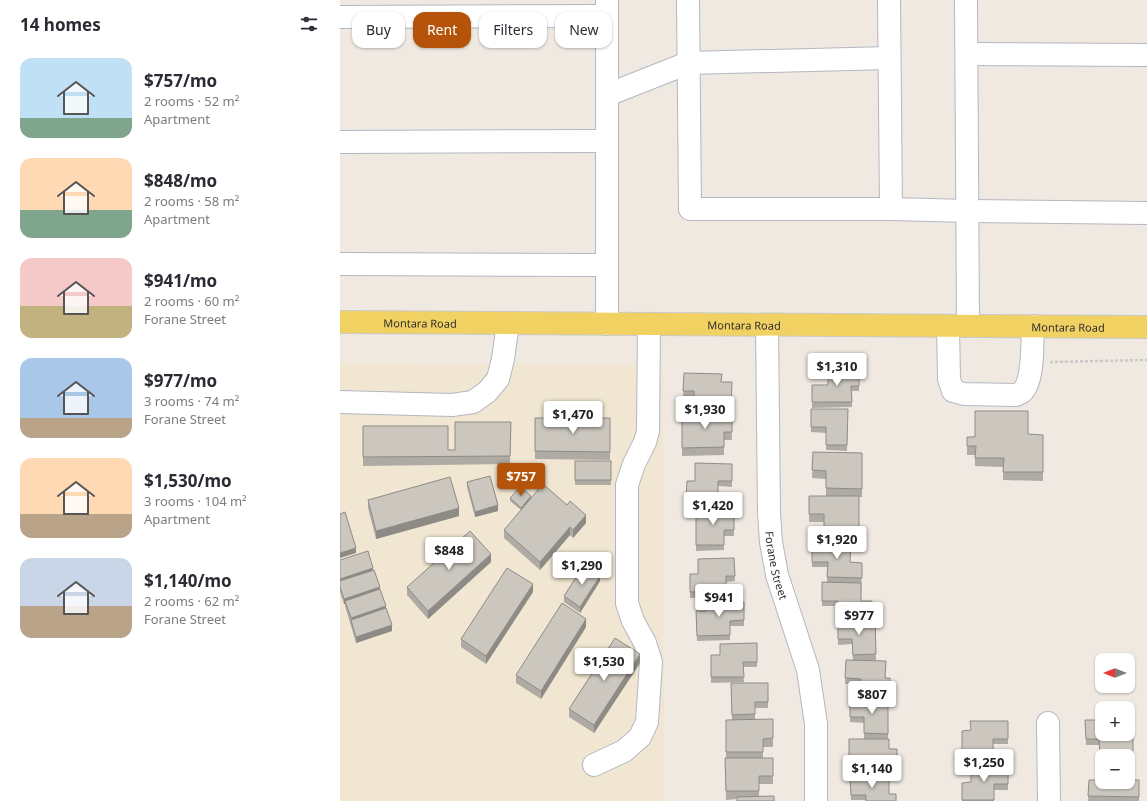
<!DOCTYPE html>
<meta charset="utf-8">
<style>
:root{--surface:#fff;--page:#f2f2f3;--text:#2b2b33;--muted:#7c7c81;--accent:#b45309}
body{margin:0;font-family:"Noto Sans",sans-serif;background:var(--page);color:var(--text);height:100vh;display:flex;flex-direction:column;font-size:15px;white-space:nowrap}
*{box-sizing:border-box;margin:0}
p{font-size:13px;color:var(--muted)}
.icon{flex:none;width:22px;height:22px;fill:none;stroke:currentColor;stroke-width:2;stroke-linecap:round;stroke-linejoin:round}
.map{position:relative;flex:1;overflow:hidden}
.side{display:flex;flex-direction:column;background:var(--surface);width:340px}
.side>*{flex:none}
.hud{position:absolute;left:12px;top:12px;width:380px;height:36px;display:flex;gap:8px}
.needle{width:26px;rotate:270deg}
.controls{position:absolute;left:755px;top:653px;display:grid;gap:8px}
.controls a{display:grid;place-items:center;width:40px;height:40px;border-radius:8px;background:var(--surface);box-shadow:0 1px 3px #0004;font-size:20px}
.price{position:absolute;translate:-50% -34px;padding:0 9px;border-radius:4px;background:#fff;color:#222;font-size:13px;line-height:26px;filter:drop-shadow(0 1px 2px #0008)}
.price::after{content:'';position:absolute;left:50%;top:24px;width:12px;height:9px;margin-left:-6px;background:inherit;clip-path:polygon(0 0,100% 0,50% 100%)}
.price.active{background:var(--accent);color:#fff}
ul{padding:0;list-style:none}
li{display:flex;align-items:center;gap:12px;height:100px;padding:0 20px}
li span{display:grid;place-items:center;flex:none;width:112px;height:80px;border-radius:12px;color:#555}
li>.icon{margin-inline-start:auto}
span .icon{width:48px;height:48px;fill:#fffc;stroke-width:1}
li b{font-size:17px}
h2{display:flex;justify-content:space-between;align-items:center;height:48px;padding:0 20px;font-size:17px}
.pill{padding:0 14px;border-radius:12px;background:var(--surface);box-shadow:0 1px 3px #0004;font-size:14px;line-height:36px}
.pill.active{background:var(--accent);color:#fff}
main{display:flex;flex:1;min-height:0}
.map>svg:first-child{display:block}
</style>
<main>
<section class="side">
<h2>14 homes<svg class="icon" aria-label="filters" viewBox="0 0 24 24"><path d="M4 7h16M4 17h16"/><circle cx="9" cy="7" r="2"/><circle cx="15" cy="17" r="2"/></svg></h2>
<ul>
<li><span style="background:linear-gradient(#bfe0f5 75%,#7fa58c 0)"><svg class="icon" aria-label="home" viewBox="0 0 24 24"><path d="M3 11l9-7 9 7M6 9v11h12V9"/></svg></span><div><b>$757/mo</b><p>2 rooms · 52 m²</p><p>Apartment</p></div></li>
<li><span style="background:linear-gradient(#ffd9b3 65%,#7fa58c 0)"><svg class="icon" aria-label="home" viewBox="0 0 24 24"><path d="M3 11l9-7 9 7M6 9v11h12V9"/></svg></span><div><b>$848/mo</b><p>2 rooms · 58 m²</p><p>Apartment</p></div></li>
<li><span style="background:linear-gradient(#f6c9c9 60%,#c2b280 0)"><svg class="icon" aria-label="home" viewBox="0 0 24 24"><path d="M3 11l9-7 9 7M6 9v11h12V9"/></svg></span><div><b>$941/mo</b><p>2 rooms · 60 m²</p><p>Forane Street</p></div></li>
<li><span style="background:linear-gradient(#a9c7e8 75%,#b9a48a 0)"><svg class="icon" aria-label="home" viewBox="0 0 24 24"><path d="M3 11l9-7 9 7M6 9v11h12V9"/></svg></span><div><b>$977/mo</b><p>3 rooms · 74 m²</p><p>Forane Street</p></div></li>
<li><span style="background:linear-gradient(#ffd9b3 70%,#b9a48a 0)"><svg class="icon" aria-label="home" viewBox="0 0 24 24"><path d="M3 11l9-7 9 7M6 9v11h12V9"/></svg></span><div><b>$1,530/mo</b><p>3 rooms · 104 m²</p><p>Apartment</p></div></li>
<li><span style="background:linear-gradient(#c9d6e8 60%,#b9a48a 0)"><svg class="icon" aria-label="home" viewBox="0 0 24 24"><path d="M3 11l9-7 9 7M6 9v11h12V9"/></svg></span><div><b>$1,140/mo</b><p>2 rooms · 62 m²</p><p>Forane Street</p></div></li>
</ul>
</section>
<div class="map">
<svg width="807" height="801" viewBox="0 0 807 801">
<rect width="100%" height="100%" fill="#efe9e1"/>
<polygon fill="#f0e6d1" points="0,363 323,365 324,801 0,801"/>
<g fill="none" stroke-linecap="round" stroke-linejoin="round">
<g stroke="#b4b7c1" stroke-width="24">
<g id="minor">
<polyline points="267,0 267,324"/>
<polyline points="348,0 350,209 551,209 628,211 807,213"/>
<polyline points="549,0 551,209"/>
<polyline points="626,0 628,326"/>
<polyline points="0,17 267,16"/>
<polyline points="627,54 807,55"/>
<polyline points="267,95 348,63 549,58"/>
<polyline points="0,142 267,141"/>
<polyline points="0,264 267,265"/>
<path id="s1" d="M427 325 429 513 431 542 437 575 468 670 476 724V801"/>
<path d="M608 326 609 379 613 391 624 394 676 395C678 394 680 393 682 392 694 381 692 342 693 326"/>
<polyline points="0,402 112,405 133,402 147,392 158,379 163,359 168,323"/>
<polyline points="708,723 709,801"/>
<polyline points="254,765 284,751 300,737 307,722 311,662 305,643 293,621 287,603 287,485 294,464 305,442 308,431 309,324"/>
</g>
</g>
<g stroke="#c9c9c9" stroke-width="24">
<g id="major">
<path id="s2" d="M0 322 807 327"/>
</g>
</g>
<polyline stroke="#c9c9c9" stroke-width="2.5" stroke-dasharray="3 2" stroke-linecap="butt" points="710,362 807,360"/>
<use href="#minor" stroke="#fff" stroke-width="22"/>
<use href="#major" stroke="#f2d163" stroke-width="22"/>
</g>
<g fill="#afaba4">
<polygon points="519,369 519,391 512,391 512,407 472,408 472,385 488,385"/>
<polygon points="344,373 382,382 392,382 391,414 392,440 384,440 384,455 342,456 342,415 354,414 354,399 343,399"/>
<polygon points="471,409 508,409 507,451 486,450 486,433 471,432"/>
<polygon points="195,418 270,418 270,460 195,459"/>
<polygon points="171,422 170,464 23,466 23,426 108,450 115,450"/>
<polygon points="688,435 703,435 703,481 663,480 663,467 635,466 635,455 627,455 627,437"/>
<polygon points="473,452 522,453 522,497 519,497 519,538 484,537 484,522 469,522 469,496 486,496 486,479 472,478"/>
<rect x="235" y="461" width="36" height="24"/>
<polygon points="392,464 392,487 378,486 378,503 346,502 347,481 355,481"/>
<polygon points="127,482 158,511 135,517 127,487"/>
<polygon points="170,498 191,498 246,523 233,538 230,535 200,570 164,538 164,530 181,510 170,501"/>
<polygon points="28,500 119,516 36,539 28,508"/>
<polygon points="394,510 394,536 384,536 384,550 356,551 356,511"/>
<polygon points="472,543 510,562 522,563 521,601 532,601 532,620 535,620 536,660 518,660 546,678 550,678 550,700 520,699 520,684 505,684 506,660 513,660 512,644 498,645 498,622 510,621 498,621 498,606 482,606 482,582 487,582 487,567 472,567"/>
<polygon points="394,558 395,581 386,582 386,597 350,598 350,574 358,574"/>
<polygon points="0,560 33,570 46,608 52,631 16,643 5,606 5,604 4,604 0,592"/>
<polygon points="151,562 88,619 67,595 67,587"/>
<polygon points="260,581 240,613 224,602 224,596"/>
<polygon points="193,592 146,664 121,647 121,639"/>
<polygon points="404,602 404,626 390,626 390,640 357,641 356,611 366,611"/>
<polygon points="246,627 201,699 176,683 176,675"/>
<polygon points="417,643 417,667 403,667 404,682 371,683 371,655 380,655"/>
<polygon points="300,663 254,733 229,717 229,709"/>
<polygon points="391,683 428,683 428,708 415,708 415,719 433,738 433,747 423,747 423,758 433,776 433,784 419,784 419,797 386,800 385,758 386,758 386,720 392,720"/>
<polygon points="510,699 548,700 548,739 549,749 557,749 557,778 549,779 526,800 511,800 510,778 526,778 526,763 509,763 509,739 524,739 524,723 510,722"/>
<polygon points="745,720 782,738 793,738 793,760 788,760 788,756 762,756 762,760 760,760 759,745 746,745"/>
<polygon points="668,721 668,744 653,744 653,759 622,760 622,731 630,730"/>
<polygon points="749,780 799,780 799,801 748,801"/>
<polygon points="622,783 668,784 668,790 654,790 654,801 622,801"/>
</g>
<g fill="#8e8b86">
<polygon points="191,496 191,499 181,511 181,508"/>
<polygon points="158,505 158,511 135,517 135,512"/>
<polygon points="119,508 119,516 36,539 36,531"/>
<polygon points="246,515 246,523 233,538 233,530"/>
<polygon points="230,527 230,535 200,570 200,562"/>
<polygon points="16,548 16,553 0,558 0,553"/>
<polygon points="151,554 151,562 88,619 88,611"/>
<polygon points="33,568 33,574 0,585 0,579"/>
<polygon points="260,576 260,581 240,613 240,607"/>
<polygon points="193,584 193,592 146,664 146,656"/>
<polygon points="40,587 40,592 5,601 5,604 4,604 4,599"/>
<polygon points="46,606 46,612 11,620 11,624 11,618"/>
<polygon points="246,619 246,627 201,699 201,691"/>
<polygon points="52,625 52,631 16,643 16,637"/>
<polygon points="300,654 300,663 254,733 254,725"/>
</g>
<g fill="#cbc7bf" stroke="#8e8b86">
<polygon points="488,369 519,369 519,386 511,386 512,402 472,402 472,385 488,385"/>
<polygon points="344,373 382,374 381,382 392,382 391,407 354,406 354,391 343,391"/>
<polygon points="471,409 508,409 507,445 486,445 486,427 471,427"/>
<polygon points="635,411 688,411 688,434 703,435 703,472 663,472 664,458 635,458 636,446 627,446 627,437 635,437"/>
<polygon points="392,414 392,432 384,432 384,447 342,448 342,415"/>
<polygon points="195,418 270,418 270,452 195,451"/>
<polygon points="115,422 171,422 170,456 23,457 23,426 108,426 108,450 115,450"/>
<polygon points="473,452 522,453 522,489 486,488 486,471 472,470"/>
<rect x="235" y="461" width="36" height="19"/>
<polygon points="355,463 392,464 392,481 378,481 378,497 346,497 347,481 355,481"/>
<polygon points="150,476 158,505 135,512 127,482"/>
<polygon points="110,477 119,508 36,531 28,500"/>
<polygon points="203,484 227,505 230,501 246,515 233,530 230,527 200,562 164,530"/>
<polygon points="180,487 191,496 181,508 170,498"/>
<polygon points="469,496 519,496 519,530 484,529 484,514 469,514"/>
<polygon points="394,510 394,530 384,530 384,545 356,545 356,511"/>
<polygon points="5,512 16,548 0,553 0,514"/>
<polygon points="130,531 151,554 88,611 67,587"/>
<polygon points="472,543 511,544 510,562 522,563 522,578 487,577 488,562 472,562"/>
<polygon points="28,551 33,568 0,579 0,560"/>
<polygon points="394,558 395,576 386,576 386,591 350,592 350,574 358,574 358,559"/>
<polygon points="244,565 260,576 240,607 224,596"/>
<polygon points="167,568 193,584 146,656 121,639"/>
<polygon points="34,570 40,587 4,599 0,587 0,581"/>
<polygon points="482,582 521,583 521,601 532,601 532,616 498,616 498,601 482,601"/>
<polygon points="40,589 46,606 11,618 5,601"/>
<polygon points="404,602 404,620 390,621 390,635 357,636 356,611 366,611 366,603"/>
<polygon points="222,603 246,619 201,691 176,675"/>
<polygon points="46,608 52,625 16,637 11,620"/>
<polygon points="535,620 536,654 513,655 512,639 498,639 498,622"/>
<polygon points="275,638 300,654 254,725 229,709"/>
<polygon points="417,643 417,662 403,662 404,677 371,677 371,655 380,655 380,644"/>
<polygon points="506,660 546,661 545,678 550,678 550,694 520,694 521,679 505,678"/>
<polygon points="391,683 428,683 428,702 415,702 415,714 392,715"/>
<polygon points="510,699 548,700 548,734 524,733 524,717 510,717"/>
<polygon points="433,719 433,738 423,739 423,752 386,752 386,720"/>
<polygon points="745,720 762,720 762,734 782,734 782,738 793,738 793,754 760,755 759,739 746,739"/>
<polygon points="630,721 668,721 668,739 653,739 653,754 622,754 622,731 631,730"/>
<polygon points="509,739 549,739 549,749 557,749 557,773 526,773 526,757 509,757"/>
<polygon points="385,758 433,758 433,776 419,776 419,791 386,791"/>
<polygon points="631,767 668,767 668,784 654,784 654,800 622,800 622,783 631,782"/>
<polygon points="549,777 549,794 556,794 556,801 526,801 526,795 511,795 510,778"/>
<polygon points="749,780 762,780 762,782 788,782 788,780 799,780 799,797 748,796"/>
<polygon points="434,796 434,801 397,801 397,797"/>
</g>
<g text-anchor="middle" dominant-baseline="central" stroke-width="4" stroke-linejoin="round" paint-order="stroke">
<g font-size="11" fill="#2e2e2e" stroke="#fff">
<text stroke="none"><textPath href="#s2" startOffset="80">Montara Road</textPath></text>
<text stroke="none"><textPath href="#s2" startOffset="404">Montara Road</textPath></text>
<text stroke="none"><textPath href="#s2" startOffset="728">Montara Road</textPath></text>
<text stroke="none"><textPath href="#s1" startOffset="241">Forane Street</textPath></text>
</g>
</g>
</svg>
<div class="controls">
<a><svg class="needle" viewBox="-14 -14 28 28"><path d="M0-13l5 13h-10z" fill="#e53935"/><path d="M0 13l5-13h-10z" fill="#7c7c81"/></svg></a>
<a>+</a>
<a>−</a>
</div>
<b class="price" style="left:497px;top:387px">$1,310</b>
<b class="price" style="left:365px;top:430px">$1,930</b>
<b class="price" style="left:233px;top:435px">$1,470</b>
<b class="price active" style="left:181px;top:497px">$757</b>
<b class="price" style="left:373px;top:526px">$1,420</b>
<b class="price" style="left:497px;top:560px">$1,920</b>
<b class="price" style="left:109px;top:571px">$848</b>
<b class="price" style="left:242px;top:586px">$1,290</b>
<b class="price" style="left:379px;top:618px">$941</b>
<b class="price" style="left:519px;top:636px">$977</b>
<b class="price" style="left:264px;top:682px">$1,530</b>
<b class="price" style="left:532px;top:715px">$807</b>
<b class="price" style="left:644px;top:783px">$1,250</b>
<b class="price" style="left:532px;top:789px">$1,140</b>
<div class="hud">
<a class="pill">Buy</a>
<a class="pill active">Rent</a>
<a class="pill">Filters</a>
<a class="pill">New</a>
</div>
</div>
</main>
